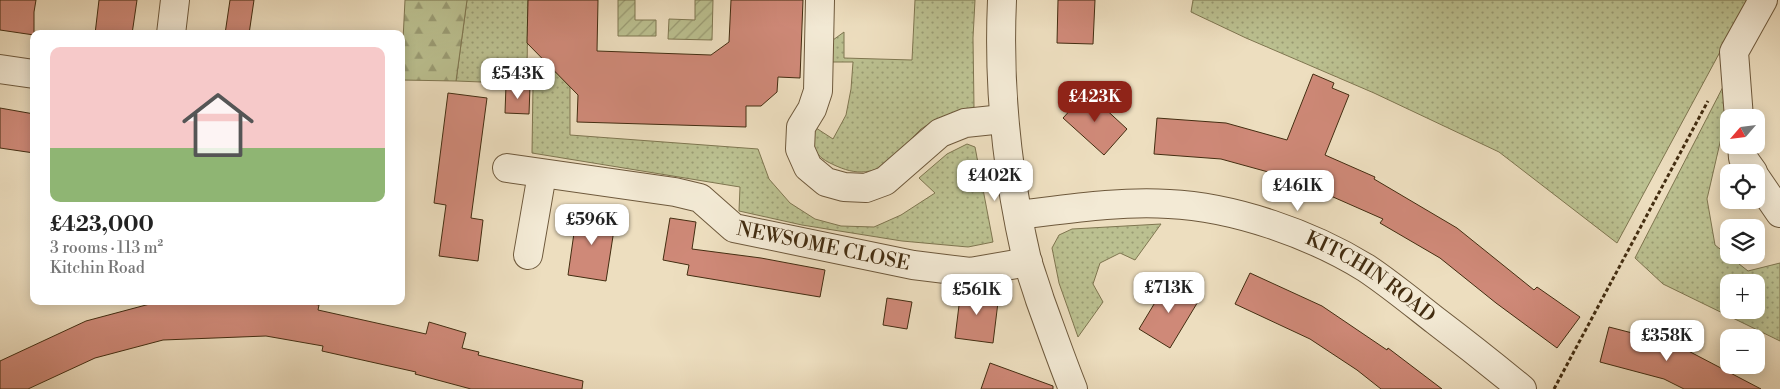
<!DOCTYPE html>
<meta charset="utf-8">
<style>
:root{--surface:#fff;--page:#f2f2f2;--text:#222;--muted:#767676;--line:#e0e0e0;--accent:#8f2418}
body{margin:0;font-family:"Libre Bodoni",serif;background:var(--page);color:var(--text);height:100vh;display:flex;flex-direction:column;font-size:19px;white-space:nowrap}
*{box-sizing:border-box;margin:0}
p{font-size:16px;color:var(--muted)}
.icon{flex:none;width:28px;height:28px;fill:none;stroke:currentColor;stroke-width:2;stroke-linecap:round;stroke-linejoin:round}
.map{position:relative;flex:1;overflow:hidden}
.drawer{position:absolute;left:30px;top:30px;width:375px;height:275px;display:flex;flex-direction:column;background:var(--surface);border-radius:10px;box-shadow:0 2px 12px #0003}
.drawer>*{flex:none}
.needle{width:32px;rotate:242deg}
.buttons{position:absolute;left:1720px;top:109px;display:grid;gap:10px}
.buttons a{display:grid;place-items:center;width:45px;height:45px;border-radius:10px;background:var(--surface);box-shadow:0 2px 12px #0003;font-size:25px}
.price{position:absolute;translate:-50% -42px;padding:0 11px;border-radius:10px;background:#fff;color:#222;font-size:16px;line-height:32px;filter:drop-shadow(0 1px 2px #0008)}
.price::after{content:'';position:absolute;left:50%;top:30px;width:15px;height:11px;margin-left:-8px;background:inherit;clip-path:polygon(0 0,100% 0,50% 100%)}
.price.selected{background:var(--accent);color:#fff}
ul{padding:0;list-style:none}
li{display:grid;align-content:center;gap:10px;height:265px;padding:0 20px}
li+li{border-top:1px solid var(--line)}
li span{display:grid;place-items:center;height:155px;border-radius:10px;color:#555}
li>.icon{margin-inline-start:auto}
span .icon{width:90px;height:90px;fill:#fffc;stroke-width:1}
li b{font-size:21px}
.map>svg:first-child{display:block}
</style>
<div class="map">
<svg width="1780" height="389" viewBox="0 0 1780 389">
<defs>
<pattern id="grass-dots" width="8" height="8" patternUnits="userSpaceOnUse" patternTransform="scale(1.25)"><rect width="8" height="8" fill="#bbc090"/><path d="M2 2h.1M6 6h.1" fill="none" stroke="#9a9c74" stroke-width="1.8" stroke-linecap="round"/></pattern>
<pattern id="forest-firs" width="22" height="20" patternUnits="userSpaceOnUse" patternTransform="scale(1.25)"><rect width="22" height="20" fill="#bbc090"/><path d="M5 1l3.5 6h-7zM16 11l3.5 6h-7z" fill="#9a9c74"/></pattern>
<pattern id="garden-furrows" width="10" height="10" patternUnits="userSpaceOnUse" patternTransform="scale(1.25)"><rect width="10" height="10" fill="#bbc090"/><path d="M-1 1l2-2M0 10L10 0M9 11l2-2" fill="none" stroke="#9a9c74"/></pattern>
</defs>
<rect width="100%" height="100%" fill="#eddebf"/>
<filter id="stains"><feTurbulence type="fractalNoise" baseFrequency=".004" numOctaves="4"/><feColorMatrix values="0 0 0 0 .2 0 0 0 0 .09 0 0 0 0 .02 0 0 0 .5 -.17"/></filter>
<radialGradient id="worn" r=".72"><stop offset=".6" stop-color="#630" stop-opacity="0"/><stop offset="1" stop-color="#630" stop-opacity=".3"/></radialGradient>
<g fill="url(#grass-dots)" stroke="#7f7650" fill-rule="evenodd">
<polygon points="467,0 528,0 527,71 556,72 570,87 570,135 758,149 769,179 790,203 815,219 841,226 874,227 901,215 935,193 919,178 947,154 967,144 975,147 993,242 968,247 902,241 802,225 739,211 740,187 532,153 533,84 456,81"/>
<path d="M915 0H975L973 38 974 107C956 112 937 118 921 129 911 137 905 150 895 158 871 177 853 175 828 162 813 154 810 142 813 126L833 139 846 115 851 89 853 62H831L833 40 844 32V58L912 60Z"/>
<polygon points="1193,0 1748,0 1617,243 1499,152 1374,93 1246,38 1191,12"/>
<path d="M1727 79 1725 121 1707 199 1715 245 1748 271 1780 263V341L1663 284 1635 258ZM1729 282H1756V310H1729Z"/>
<polygon points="1161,224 1135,260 1120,253 1100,263 1093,284 1103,302 1078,337 1059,283 1052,248 1059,235 1072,229"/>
</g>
<polygon fill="url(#forest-firs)" stroke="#7f7650" points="405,0 467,0 456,81 401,80"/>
<g fill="url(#garden-furrows)" stroke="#7f7650">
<polygon points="618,0 635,0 635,20 656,20 656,36 618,36"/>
<polygon points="695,0 713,0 712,40 668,39 669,19 695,20"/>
</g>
<g fill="#cf8978" stroke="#432d11">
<polygon points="0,0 36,0 34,12 34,35 0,30"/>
<polygon points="99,0 137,0 132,34 95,34"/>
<polygon points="230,0 254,0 249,34 225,34"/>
<polygon points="528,0 598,0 597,51 711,55 729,42 731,0 803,0 800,78 778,77 777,92 761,106 746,106 746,127 577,122 578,95 527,43"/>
<polygon points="1058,0 1095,0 1093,44 1057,43"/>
<polygon points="1313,74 1334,83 1332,88 1349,95 1325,155 1375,177 1374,179 1457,228 1534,290 1537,287 1580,317 1557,348 1496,303 1440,258 1380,223 1383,219 1290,178 1221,159 1154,154 1157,118 1226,123 1287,140"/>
<polygon points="506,85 530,86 529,114 505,113"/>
<polygon points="1087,92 1127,129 1104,155 1063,118"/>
<polygon points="448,93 487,98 471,218 483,220 478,261 439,256 446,205 434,203"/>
<polygon points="0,108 34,114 34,153 0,148"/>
<polygon points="577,212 616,217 606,281 568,275"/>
<polygon points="670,218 696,222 692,249 761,258 825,270 820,297 687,275 689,265 663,260"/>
<polygon points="1250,273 1322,306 1387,350 1388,348 1442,389 1381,389 1357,370 1310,339 1235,304"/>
<polygon points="1168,281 1199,300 1170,348 1139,329"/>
<polygon points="961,289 999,294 993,343 955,338"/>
<polygon points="887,298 912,302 907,329 883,325"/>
<polygon points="161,301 295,301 319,305 318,310 426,334 429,322 466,333 462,348 479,352 478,355 583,381 582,389 471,389 415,374 416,372 322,351 323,346 266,336 163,340 95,358 28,389 0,389 0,361 86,321"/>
<polygon points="1609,327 1675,344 1761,389 1684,389 1664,379 1600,362"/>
<polygon points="990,363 1053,386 1053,389 981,389"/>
</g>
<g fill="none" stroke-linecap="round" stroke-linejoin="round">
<g stroke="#6e593c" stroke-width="30">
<g id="minor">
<polyline points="820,0 818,91 812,109 801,127 800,149 808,167 826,182 844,187 866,188 885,181 940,133 965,123 1003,119"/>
<path d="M1002 0C998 88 1007 174 1027 260 1031 273 1036 287 1040 300 1051 330 1061 359 1073 389"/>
<polyline points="171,34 175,0"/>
<polyline points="0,69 34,74"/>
<polyline points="1739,118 1734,52 1763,0"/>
<polyline points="1742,145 1743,158 1753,172"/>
<path id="s1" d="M507 168 675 192 700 198 734 228 913 265 970 272 1028 262"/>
<polyline points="1756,178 1780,213"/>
<path id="s2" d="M1018 215C1069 209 1118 201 1169 204 1234 207 1311 234 1366 268 1390 284 1413 303 1436 321 1465 343 1494 366 1522 389"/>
<polyline points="528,255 542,174"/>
</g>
</g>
<polyline stroke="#432d11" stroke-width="3" stroke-dasharray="4 2.5" stroke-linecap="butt" points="1554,389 1708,101"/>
<use href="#minor" stroke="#f3ead5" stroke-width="28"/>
</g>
<g text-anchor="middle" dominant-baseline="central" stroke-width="5" stroke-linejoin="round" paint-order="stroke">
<g font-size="20" fill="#432d11" stroke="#f3ead5">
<text stroke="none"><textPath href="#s1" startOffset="332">NEWSOME CLOSE</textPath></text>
<text stroke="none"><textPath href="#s2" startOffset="369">KITCHIN ROAD</textPath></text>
</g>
</g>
<rect width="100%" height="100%" filter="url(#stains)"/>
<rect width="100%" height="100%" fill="url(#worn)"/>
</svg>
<div class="buttons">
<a><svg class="needle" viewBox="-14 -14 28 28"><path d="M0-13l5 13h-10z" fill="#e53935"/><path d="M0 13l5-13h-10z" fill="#767676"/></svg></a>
<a><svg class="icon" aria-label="locate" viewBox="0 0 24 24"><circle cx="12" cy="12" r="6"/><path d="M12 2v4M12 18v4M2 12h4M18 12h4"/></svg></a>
<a><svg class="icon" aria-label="layers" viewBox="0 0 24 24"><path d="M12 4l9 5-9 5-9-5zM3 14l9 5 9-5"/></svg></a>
<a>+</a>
<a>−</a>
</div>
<b class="price" style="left:518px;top:100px">£543K</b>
<b class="price selected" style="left:1095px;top:123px">£423K</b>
<b class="price" style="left:995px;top:202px">£402K</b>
<b class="price" style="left:1298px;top:212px">£461K</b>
<b class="price" style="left:592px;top:246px">£596K</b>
<b class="price" style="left:1169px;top:314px">£713K</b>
<b class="price" style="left:977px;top:316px">£561K</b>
<b class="price" style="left:1667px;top:362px">£358K</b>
<section class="drawer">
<ul>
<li><span style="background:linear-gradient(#f6c9c9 65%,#8fb573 0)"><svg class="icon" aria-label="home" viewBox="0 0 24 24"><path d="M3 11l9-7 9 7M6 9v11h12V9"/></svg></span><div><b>£423,000</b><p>3 rooms · 113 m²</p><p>Kitchin Road</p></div></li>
</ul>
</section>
</div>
